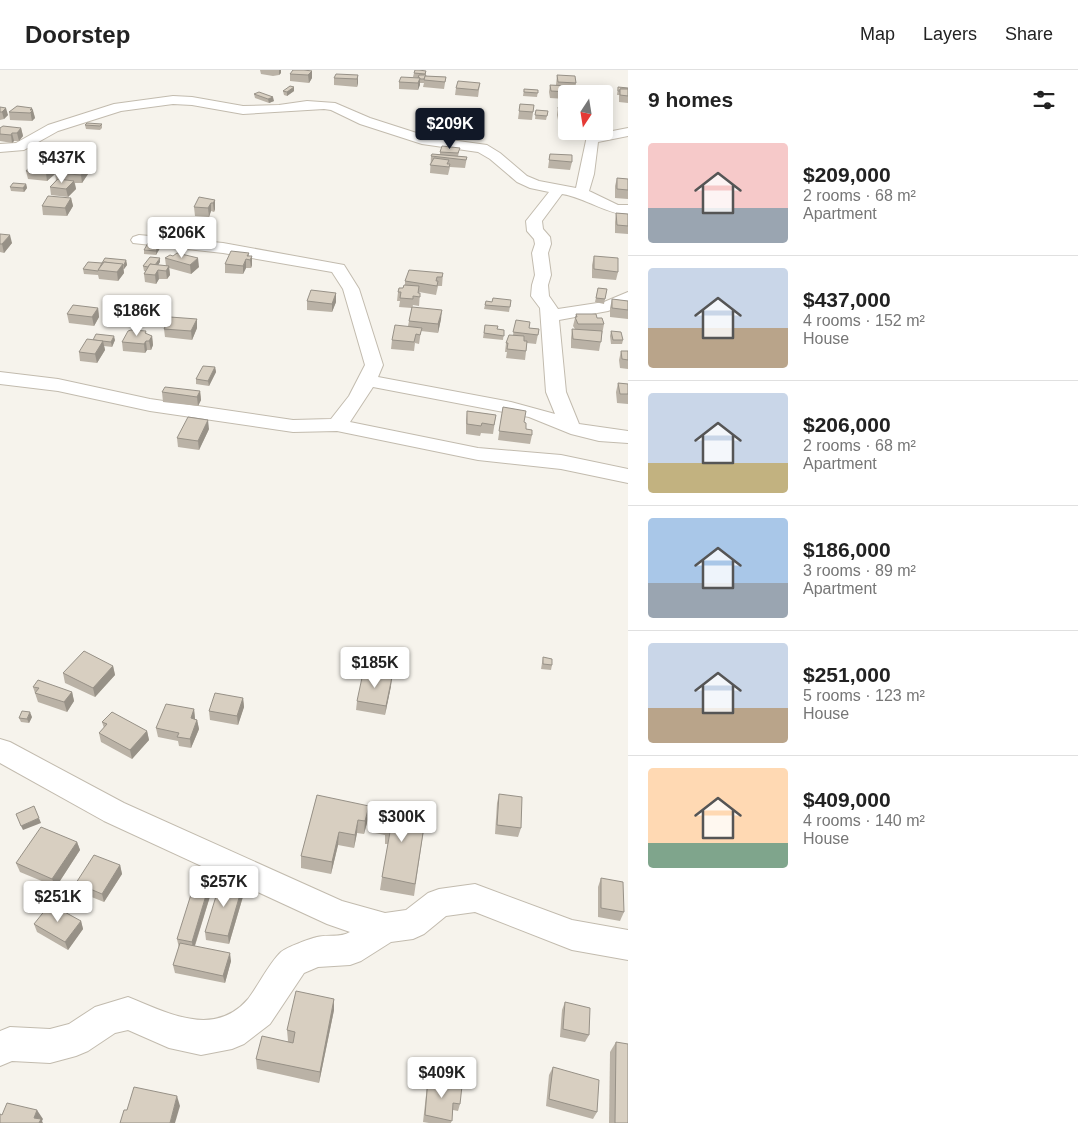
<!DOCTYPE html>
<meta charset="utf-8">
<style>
:root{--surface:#fff;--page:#f2f2f2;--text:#222;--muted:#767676;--line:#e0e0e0;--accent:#111827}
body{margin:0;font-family:Arial,sans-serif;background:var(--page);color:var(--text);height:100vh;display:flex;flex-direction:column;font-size:19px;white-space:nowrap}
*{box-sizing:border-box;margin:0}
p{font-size:16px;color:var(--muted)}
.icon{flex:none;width:28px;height:28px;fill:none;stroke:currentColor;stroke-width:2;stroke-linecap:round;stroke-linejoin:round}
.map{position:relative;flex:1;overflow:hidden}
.sheet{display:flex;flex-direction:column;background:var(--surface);width:450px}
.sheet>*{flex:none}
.needle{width:32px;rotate:192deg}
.tools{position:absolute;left:558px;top:15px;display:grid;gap:10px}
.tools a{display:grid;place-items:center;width:55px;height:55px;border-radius:5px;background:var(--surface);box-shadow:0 2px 12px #0003;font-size:25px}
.price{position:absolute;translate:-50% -42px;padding:0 11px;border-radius:5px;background:#fff;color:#222;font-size:16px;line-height:32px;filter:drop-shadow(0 1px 2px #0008)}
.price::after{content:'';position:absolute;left:50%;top:30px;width:15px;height:11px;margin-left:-8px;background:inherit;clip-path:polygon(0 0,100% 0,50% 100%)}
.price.active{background:var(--accent);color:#fff}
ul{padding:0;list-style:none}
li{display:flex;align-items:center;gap:15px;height:125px;padding:0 20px}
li+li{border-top:1px solid var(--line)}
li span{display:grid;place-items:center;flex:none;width:140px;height:100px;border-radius:5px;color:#555}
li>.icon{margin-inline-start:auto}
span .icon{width:60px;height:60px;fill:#fffc;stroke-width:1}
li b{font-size:21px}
h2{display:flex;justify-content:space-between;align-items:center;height:60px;padding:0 20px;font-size:21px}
header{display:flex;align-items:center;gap:30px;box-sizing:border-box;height:70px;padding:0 25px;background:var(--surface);border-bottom:1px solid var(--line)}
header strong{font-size:24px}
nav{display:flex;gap:28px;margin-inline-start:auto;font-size:18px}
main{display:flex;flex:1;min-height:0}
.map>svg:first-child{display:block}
</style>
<header>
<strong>Doorstep</strong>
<nav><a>Map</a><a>Layers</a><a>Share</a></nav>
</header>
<main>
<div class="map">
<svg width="628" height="1053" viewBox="0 0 628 1053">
<rect width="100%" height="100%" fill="#f6f3ec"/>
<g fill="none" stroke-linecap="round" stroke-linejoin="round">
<g stroke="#c2bbae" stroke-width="2">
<g id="minor">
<path d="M173 26 192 27 243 36 279 35 307 31 335 33 370 48 429 67 487 75 500 83 527 106 539 111 576 118 587 66 628 58V66L598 72 594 104 589 121 618 135H628V145C604 143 586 128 562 124L542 151 543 159 550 167 551 174 548 183 551 205 548 215 549 226 558 239 604 232 628 222V233L608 241 559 250 566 322 579 354 628 361V373L599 371 571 364 529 347 373 317 350 352 478 378 561 385 628 399V413L561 399 478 390 337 361 293 362 150 341 58 321 0 314V302L58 309 150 329 293 350 331 349 349 326 365 295 343 219 332 202 223 183 133 173 131 170 133 167 139 165 223 173 344 195 359 219 383 295 378 307 511 332 555 344 546 322 540 238 531 226 532 215 535 205 532 183 535 174 534 169 527 161 526 151 549 122 530 118 517 112 490 89 478 82 422 74 360 54 331 40 324 39 243 44 192 35 173 34 121 41 58 61 24 80 0 82V74L16 73 48 55 114 34Z"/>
<path d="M0 669 10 672 124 733 342 831 385 843 406 840 428 823 439 819 475 814 572 850 628 860V890L572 880 475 842 446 846 424 864 413 869 391 872 361 891 350 895 318 897 304 903 270 954 244 974 232 979 201 985 169 978 128 960 115 963 88 981 76 986 50 993 12 991 0 996V961L10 957 50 959 69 954 95 937 128 927C166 942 214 969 248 929 258 916 270 892 281 882 287 877 309 869 317 867 328 864 340 868 350 862L327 854 104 751 0 693Z"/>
</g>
</g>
<use href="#minor" fill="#fff" fill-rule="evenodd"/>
</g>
<g fill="#bab2a6">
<polygon points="260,0 281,0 281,3 279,5 273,6 261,4"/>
<polygon points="304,0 312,8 309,13 290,11 290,4"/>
<polygon points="426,1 426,6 446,7 444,19 423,17 424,13 420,13 418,20 399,19 399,12 418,8 413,7 414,3"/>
<polygon points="358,5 358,13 357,17 334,15 334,8"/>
<polygon points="557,5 576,13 575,20 569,20 569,24 566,24 566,29 550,28 549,22 550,15 556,15"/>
<polygon points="480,13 478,27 455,25 456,18"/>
<polygon points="294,17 294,21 287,26 284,25 283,21"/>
<polygon points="618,17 628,18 628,33 619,32 619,25 617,25"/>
<polygon points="524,19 538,20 537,27 523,26"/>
<polygon points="611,23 610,31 604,30 604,24"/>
<polygon points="254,24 274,31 269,33 255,28"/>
<polygon points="520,34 534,35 532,50 518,49"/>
<polygon points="0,37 8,45 4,49 0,50"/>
<polygon points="558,37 566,37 566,50 558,50 557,45"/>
<polygon points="33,40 35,48 32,51 10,50 9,42"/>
<polygon points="536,40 548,41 546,50 535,49"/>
<polygon points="461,44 479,49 478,52 465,51 464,55 449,54 449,57 464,58 463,66 446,65 448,57 445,57 446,47 460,48"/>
<polygon points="102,54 102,58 100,60 86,59 85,55"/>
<polygon points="0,58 21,58 23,66 19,71 14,71 12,73 0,71"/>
<polygon points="440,82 459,82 458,86 467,87 465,98 450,97 448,105 430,103 431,86 440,84"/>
<polygon points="550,84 572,92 570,100 548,98"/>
<polygon points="54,96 55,104 47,111 28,109 26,101"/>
<polygon points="87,96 88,104 82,113 75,113 76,119 68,127 51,125 50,117 56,110 55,103"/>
<polygon points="617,108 628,109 628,129 615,128 615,116"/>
<polygon points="26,114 27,118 24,122 11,121 10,117"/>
<polygon points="71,128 73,136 67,146 43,145 42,136"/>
<polygon points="215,130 215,139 214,142 211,141 209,147 195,146 194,137"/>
<polygon points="616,143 628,144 628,164 615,163 615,152"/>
<polygon points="0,164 12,173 4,183 0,182"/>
<polygon points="160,174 160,178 156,185 144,184 144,180"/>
<polygon points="249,183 249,186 252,186 252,195 251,198 246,198 243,204 225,203 225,194"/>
<polygon points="594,186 618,202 616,210 592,208 592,195"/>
<polygon points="165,188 199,197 191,204 169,198 170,205 167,209 159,209 156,214 145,212 144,204 145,201 144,201 143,196 160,192 158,195 166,196"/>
<polygon points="126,190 127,195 124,199 123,199 124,203 118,211 99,209 98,205 84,204 83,199 102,194 102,193"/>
<polygon points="443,203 442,216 438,216 436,225 419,222 419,223 420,223 419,236 413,235 412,238 399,237 400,231 397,231 398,222 403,218 405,215 405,211"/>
<polygon points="598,218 607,219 604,234 595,232"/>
<polygon points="336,223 336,232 332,242 307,240 307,231"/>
<polygon points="612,229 628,231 628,229 628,249 610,247 610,238"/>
<polygon points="511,230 509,242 484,239 486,231 492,232"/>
<polygon points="98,238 99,247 94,256 69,253 67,244"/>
<polygon points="576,244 597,248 604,254 599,281 571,278 571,268 572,259 575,259 573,256"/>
<polygon points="197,249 197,258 192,270 165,267 164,259"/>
<polygon points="441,249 438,263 421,261 419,274 415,273 414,281 391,279 392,270 408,256 409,251"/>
<polygon points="516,250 529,258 539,259 536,274 527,273 525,290 506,288 507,282 505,282 506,273 513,265"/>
<polygon points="485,255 497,259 504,260 503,270 483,268"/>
<polygon points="146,261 146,264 152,266 153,275 151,280 147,280 145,283 123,281 122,272"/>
<polygon points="611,261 623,270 622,274 611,274 610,266"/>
<polygon points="93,270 115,270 112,277 104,276 105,280 97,293 80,291 79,282"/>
<polygon points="621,281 628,281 628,299 620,298 619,290"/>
<polygon points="215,297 216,302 209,316 196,314 196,309"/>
<polygon points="618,313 628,314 628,334 617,333 616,322"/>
<polygon points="200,321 201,330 198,336 163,332 162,322"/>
<polygon points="503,337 524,352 526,359 532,365 530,374 498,370"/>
<polygon points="467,341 496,345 493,364 481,363 480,366 466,364 466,350"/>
<polygon points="209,359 199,380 178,377 177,368"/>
<polygon points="543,587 552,595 551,600 541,599"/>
<polygon points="113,596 115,605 95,627 65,613 63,603"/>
<polygon points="391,616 385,645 356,640 357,631"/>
<polygon points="33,617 72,622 74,631 67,642 38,632"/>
<polygon points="243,628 244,637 238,655 210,650 209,641"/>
<polygon points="194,639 195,649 197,650 199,659 191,678 179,676 178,671 158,667 156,658"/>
<polygon points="32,647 29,653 21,652 19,648"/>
<polygon points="102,652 147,661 149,670 132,689 101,672 99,663 104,658"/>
<polygon points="499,724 521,758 518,767 495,764 497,733"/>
<polygon points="317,725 368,749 364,764 357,763 354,778 338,775 331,804 301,798 301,786"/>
<polygon points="426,744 414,826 380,820 382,807 388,774 385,774 385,765 375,763 376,750"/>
<polygon points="77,772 80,780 56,817 20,802 16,793"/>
<polygon points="120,795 122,804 104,832 79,822 76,813"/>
<polygon points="213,802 215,810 195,876 231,891 225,913 175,903 173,895 179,878 177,869"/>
<polygon points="601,808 624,842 620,851 598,847 598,817"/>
<polygon points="244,823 229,874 206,870 205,862"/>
<polygon points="81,851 83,859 68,880 37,862 34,854"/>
<polygon points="334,929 334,940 319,1013 257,999 256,989 288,971 287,960"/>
<polygon points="565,932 589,965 585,972 560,967 562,940"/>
<polygon points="616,972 628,1053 609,1053 610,982"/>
<polygon points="553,997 597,1042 593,1049 546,1036 549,1005"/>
<polygon points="428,1009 460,1034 458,1041 453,1040 451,1053 429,1053 423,1052 427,1016"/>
</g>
<g fill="#979187">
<polygon points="279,0 281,0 281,3 279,5"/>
<polygon points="312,1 312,8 309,13 308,5"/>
<polygon points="358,5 358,13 357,17 357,9"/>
<polygon points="420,8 420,15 418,20 418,13"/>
<polygon points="294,17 294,21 287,26 287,22"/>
<polygon points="273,27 274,31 269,33 268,29"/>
<polygon points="6,38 8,45 4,49 2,42"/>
<polygon points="32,38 35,48 32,51 30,40"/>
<polygon points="21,58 23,66 19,71 17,63"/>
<polygon points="12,63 14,71 12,73 11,65"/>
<polygon points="54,96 55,104 47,111 46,103"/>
<polygon points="87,96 88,104 82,113 81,105"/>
<polygon points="74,111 76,119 68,127 66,119"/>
<polygon points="26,114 27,118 24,122 23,118"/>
<polygon points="71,128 73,136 67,146 65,138"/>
<polygon points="215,130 215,139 214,142 213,133"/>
<polygon points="211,133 211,141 209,147 208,138"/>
<polygon points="10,165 12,173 4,183 2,174"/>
<polygon points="160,174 160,178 156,185 156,181"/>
<polygon points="252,186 252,195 251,198 250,190"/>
<polygon points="160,188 160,192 154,202 153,198"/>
<polygon points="198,188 199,197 191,204 190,195"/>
<polygon points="246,189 246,198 243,204 243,196"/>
<polygon points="126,190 127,195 124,199 124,195"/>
<polygon points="123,194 124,203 118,211 117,202"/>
<polygon points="169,196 170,205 167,209 166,201"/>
<polygon points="158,200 159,209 156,214 155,205"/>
<polygon points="336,223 336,232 332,242 332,234"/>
<polygon points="98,238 99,247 94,256 92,247"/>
<polygon points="442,240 441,249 438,263 438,254"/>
<polygon points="197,249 197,258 192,270 191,261"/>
<polygon points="146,261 147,270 146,272 147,280 145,283 144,274 145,263"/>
<polygon points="114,266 115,270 112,277 111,272"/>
<polygon points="152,266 153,275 151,280 149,271"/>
<polygon points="103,271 105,280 97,293 95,284"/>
<polygon points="215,297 216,302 209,316 208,311"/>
<polygon points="200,321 201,330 198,336 197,327"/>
<polygon points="208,350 209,359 199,380 198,371"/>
<polygon points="113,596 115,605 95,627 93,618"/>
<polygon points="392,607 391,616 385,645 386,636"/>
<polygon points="72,622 74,631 67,642 64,632"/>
<polygon points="243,628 244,637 238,655 237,646"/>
<polygon points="194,639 195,649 192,657 191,648"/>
<polygon points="30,642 32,647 29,653 27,649"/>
<polygon points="197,650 199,659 191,678 190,669"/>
<polygon points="147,661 149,670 132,689 130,680"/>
<polygon points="369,736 368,749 364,764 365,751"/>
<polygon points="39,748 41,753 23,760 21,756"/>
<polygon points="358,750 357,763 354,778 355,765"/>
<polygon points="339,762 338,775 331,804 332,792"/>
<polygon points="77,772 80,780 56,817 52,809"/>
<polygon points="120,795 122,804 104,832 102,824"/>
<polygon points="213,802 215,810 193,881 192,872"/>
<polygon points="243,814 244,823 229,874 228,866"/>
<polygon points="81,851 83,859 68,880 65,872"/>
<polygon points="230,883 231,891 225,913 223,906"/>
<polygon points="334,929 334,940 319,1013 320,1002"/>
<polygon points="177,1026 180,1036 175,1053 170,1053"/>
<polygon points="37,1040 43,1049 42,1051 43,1053 38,1053 34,1048"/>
</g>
<g fill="#d8cfc1" stroke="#979187">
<polygon points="293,0 304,0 312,1 308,5 290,4"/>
<polygon points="415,0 419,0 426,1 425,4 414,3"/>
<polygon points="336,4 358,5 357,9 334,8"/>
<polygon points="419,5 426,5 424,9 420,9 420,8 418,8"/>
<polygon points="557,5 575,6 576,13 558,12"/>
<polygon points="425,6 446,7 445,12 424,10"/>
<polygon points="401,7 420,8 418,13 399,12"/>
<polygon points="458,11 480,13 478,20 456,18"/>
<polygon points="550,15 569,16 569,22 551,21"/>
<polygon points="290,16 294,17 287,22 283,21"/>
<polygon points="618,17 628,18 628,19 620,19 620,21 618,21"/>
<polygon points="524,19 538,20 538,23 524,22"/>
<polygon points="579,19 597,20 597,24 578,24"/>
<polygon points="620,19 628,19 628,26 620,25"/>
<polygon points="599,21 611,23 611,27 604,26 604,24 598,24"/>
<polygon points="259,22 273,27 268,29 254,24"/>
<polygon points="520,34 534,35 533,42 519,41"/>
<polygon points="17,36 32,38 30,40 33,40 30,43 9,42"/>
<polygon points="0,37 6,38 2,42 0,42"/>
<polygon points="558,37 566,37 566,42 559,42"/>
<polygon points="536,40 548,41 547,46 535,45"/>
<polygon points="461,44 479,45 478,48 460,47"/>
<polygon points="446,47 465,49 464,51 450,50 449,53 445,53"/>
<polygon points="87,53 102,54 100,56 85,55"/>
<polygon points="3,56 21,58 17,63 12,63 11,65 0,64 0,58"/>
<polygon points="448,57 464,58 463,62 447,61"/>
<polygon points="442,76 460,78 458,83 440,82"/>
<polygon points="432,84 467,87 466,90 431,86"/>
<polygon points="550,84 572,85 572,92 549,90"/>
<polygon points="434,88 449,90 447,94 450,94 449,97 430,95"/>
<polygon points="32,94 54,96 46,103 26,101"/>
<polygon points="61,95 87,96 81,105 55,103"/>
<polygon points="617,108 628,109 628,120 617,119"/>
<polygon points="58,109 74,111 66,119 50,117"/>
<polygon points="13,113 26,114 23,118 10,117"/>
<polygon points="48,126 71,128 65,138 42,136"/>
<polygon points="199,127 215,130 213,133 211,133 208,138 194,137"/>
<polygon points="616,143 628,144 628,156 617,155"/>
<polygon points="0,164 10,165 2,174 0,174"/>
<polygon points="148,173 160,174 156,181 144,180"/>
<polygon points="231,181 249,183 247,186 252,186 250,190 246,189 243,196 225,194"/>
<polygon points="177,183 198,188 190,195 165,188 170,185 173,186"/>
<polygon points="594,186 618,188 618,202 594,199"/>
<polygon points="150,187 160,188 155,195 150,194 148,197 143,196"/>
<polygon points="105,188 126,190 124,195 104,192 102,193"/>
<polygon points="88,192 102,193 98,201 83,199"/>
<polygon points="104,192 123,194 117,202 98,200"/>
<polygon points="150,194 169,196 166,201 158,200 155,205 144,204"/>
<polygon points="409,200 443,203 442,207 437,207 436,211 438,211 437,216 405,211"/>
<polygon points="404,215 419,216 418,223 420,223 420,227 413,226 413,229 400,228 401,222 398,222 399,218 403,218"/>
<polygon points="598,218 607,219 605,229 596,228"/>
<polygon points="311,220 336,223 332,234 307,231"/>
<polygon points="493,228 511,230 510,237 485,235 486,231 492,232"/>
<polygon points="612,229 628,231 628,240 612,238"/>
<polygon points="73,235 98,238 92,247 67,244"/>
<polygon points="412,237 442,240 438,254 409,251"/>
<polygon points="576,244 596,244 597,248 602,248 604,254 578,254 575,247 577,247"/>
<polygon points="170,247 197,249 191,261 164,259"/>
<polygon points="516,250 530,252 529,258 539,259 538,265 513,262"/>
<polygon points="395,255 422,258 420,265 416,264 414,272 392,270"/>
<polygon points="485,255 498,256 497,259 504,260 504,266 484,263"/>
<polygon points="572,259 602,261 601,272 573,269"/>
<polygon points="131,260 146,261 145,263 152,266 149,271 146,271 144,274 122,272 128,261"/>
<polygon points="611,261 621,262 623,270 613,270"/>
<polygon points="96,264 114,266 111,272 93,270"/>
<polygon points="509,265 524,266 524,271 527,271 526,281 507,279 508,273 506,273"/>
<polygon points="87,269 103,271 95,284 79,282"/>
<polygon points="621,281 628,281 628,290 622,289"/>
<polygon points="203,296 215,297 208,311 196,309"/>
<polygon points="618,313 628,314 628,324 620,324"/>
<polygon points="165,317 200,321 197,327 162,322"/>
<polygon points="503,337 526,341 524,352 526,353 526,359 532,360 532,365 499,361"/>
<polygon points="467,341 496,345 494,355 482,353 481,356 467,354"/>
<polygon points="188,347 208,350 198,371 177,368"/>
<polygon points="84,581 113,596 93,618 63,603"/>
<polygon points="543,587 552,589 552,595 543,594"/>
<polygon points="363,603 392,607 386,636 357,631"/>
<polygon points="38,610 72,622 64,632 35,623 39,618 33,617"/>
<polygon points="215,623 243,628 237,646 209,641"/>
<polygon points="166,634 194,639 191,648 197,650 190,669 177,667 179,663 156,658"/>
<polygon points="22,641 30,642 27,649 19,648"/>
<polygon points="112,642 147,661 130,680 99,663 107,654 102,652"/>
<polygon points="499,724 522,727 521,758 497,755"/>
<polygon points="317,725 369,736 365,751 358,750 355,765 339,762 332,792 301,786"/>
<polygon points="34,736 39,748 21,756 16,744"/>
<polygon points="379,736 426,744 415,814 382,807 390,762 386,761 387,752 376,750"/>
<polygon points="41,757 77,772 52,809 16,793"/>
<polygon points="94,785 120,795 102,824 76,813"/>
<polygon points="199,799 213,802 192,872 177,869"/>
<polygon points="601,808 623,812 624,842 601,838"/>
<polygon points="221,810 243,814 228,866 205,862"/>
<polygon points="50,834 81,851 65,872 34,854"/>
<polygon points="180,873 230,883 223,906 173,895"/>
<polygon points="296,921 334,929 320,1002 256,989 262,966 293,973 295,962 287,960"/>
<polygon points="565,932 590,938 589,965 563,959"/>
<polygon points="616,972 628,974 628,1053 615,1053"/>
<polygon points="553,997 599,1010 597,1042 549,1029"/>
<polygon points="428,1009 462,1016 460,1034 453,1033 452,1051 425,1045"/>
<polygon points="134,1017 177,1026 170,1053 120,1053 124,1040 127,1040"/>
<polygon points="7,1033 37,1040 34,1048 41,1049 39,1053 0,1053 0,1044 2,1045"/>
</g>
</svg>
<div class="tools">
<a><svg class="needle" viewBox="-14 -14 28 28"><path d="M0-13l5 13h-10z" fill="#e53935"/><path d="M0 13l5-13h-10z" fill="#767676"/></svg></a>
</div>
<b class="price active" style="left:450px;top:80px">$209K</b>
<b class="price" style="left:62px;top:114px">$437K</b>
<b class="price" style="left:182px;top:189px">$206K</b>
<b class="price" style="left:137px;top:267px">$186K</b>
<b class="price" style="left:375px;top:619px">$185K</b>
<b class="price" style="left:402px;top:773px">$300K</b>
<b class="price" style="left:224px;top:838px">$257K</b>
<b class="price" style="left:58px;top:853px">$251K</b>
<b class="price" style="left:442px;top:1029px">$409K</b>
</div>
<section class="sheet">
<h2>9 homes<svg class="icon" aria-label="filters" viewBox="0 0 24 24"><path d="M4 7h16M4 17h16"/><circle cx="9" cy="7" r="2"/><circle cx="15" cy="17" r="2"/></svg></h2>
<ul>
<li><span style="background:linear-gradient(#f6c9c9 65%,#9aa5b1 0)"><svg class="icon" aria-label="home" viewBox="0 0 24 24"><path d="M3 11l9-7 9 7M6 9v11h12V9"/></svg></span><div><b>$209,000</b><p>2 rooms · 68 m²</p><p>Apartment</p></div></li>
<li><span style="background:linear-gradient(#c9d6e8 60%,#b9a48a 0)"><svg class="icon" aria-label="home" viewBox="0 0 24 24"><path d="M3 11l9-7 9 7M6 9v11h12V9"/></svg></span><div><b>$437,000</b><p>4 rooms · 152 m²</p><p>House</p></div></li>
<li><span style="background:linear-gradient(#c9d6e8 70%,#c2b280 0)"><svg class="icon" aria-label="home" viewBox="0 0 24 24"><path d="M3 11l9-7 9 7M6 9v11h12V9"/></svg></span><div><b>$206,000</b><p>2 rooms · 68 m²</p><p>Apartment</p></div></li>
<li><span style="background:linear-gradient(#a9c7e8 65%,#9aa5b1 0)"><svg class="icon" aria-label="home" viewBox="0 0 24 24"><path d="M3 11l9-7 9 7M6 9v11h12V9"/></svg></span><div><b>$186,000</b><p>3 rooms · 89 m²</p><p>Apartment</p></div></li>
<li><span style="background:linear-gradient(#c9d6e8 65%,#b9a48a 0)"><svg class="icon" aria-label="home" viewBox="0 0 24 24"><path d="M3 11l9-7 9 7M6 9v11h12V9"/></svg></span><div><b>$251,000</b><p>5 rooms · 123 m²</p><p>House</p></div></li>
<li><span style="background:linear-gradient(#ffd9b3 75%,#7fa58c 0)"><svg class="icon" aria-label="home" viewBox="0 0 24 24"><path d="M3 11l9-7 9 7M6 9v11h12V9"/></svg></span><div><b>$409,000</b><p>4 rooms · 140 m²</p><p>House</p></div></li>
</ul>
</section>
</main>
